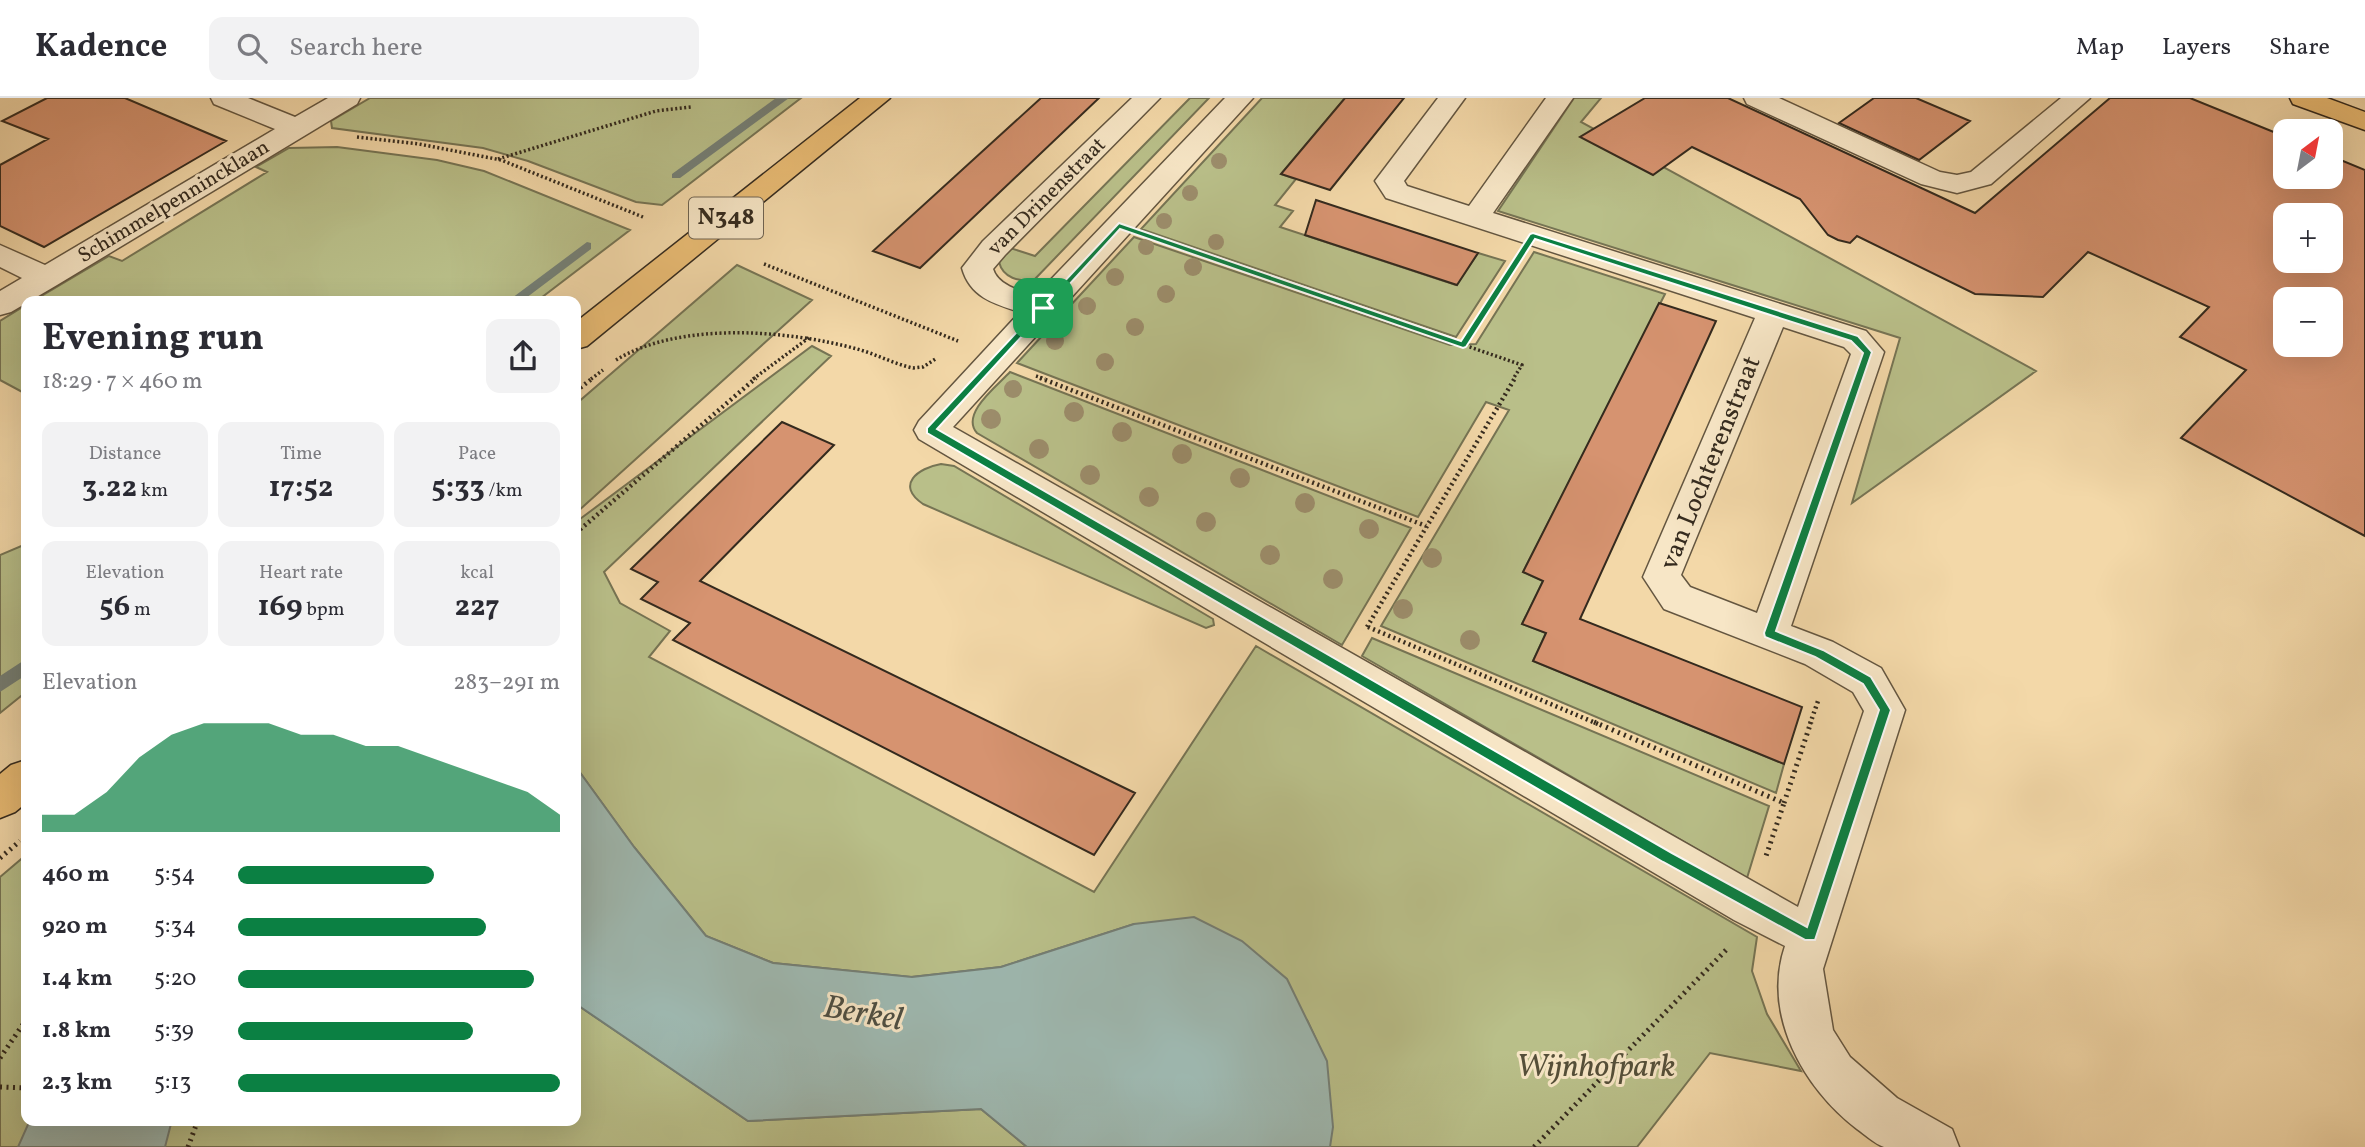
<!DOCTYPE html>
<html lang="en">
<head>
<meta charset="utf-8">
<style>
	:root { --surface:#fff; --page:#f2f2f3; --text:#2b2b33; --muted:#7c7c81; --line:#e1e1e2; --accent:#0b8043 }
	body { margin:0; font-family:Vollkorn,serif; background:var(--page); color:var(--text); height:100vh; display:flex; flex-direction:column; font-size:26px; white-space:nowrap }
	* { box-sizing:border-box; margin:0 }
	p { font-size:23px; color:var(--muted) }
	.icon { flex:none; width:38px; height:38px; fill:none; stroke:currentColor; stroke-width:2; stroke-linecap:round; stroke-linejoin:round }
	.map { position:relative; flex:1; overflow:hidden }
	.sheet { position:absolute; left:21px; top:198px; width:560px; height:830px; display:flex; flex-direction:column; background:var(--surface); border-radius:14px; box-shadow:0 7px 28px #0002 }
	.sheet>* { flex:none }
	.needle { width:46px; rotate:32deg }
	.fabs { position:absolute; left:2273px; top:21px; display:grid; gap:14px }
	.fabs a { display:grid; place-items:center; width:70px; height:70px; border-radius:14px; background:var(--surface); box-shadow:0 7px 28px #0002; font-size:35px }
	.pin { position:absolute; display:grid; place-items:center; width:60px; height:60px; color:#fff; margin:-30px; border-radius:14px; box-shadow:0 4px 10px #0006 }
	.round { display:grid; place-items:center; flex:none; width:74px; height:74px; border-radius:14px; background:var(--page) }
	.summary { display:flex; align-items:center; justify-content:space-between; height:119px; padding:0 21px }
	h1 { font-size:38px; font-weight:700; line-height:52px }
	.figures { display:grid; grid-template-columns:repeat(3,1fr); gap:10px; height:119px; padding:7px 21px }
	.figures div { display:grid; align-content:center; border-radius:14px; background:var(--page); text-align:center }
	.figures b { font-size:30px; font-weight:700 }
	.figures small { font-size:19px; font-weight:400 }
	.figures p { font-size:19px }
	.chart { height:196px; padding:14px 21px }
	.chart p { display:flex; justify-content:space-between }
	.chart svg { width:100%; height:126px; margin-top:7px; fill:var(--accent); opacity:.7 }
	ul { padding:0 21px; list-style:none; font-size:23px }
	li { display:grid; grid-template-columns:112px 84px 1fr; align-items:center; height:52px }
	li i { height:18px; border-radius:9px; background:var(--accent) }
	header { display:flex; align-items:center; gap:42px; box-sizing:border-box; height:98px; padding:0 35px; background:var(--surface); border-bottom:2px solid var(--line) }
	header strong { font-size:33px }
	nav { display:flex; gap:38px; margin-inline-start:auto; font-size:24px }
	.search { width:490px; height:63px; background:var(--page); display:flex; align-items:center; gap:18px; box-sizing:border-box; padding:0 24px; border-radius:14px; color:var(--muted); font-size:26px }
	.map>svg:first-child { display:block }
	.green { fill:#b9bf89; stroke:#767454; stroke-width:2 }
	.water { fill:#9eb8b0; stroke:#747f76; stroke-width:2 }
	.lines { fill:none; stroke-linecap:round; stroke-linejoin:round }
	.stream { fill:#747f76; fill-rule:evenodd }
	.building { fill:#d69370; stroke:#342a1e; stroke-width:2; fill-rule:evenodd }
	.minor-casing { stroke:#645640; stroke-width:3 }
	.major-casing { stroke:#342a1e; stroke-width:3 }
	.path-far2 { stroke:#342a1e; stroke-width:3.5; stroke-dasharray:2 2.5; stroke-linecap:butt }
	.path-far1 { stroke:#342a1e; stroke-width:4.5; stroke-dasharray:2 3.5; stroke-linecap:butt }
	.path { stroke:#342a1e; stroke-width:5; stroke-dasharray:2 4.5; stroke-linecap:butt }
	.minor { fill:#f7e6c6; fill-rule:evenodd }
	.major { fill:#eabc74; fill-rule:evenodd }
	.tree { fill:#9c8d6b }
	.route { fill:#0b8043; stroke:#fff; stroke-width:2; fill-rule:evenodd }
	.labels { text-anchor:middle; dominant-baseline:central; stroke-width:6; stroke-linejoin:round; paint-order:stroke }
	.far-street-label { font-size:21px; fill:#342a1e; stroke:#f7e6c6 }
	.shield { fill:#f7e6c6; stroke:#6e6250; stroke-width:2 }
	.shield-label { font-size:24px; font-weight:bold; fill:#342a1e }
	.street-label { font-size:26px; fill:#342a1e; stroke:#f7e6c6 }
	.near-park-label { font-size:32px; font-style:italic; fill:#554f39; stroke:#f7e6c6 }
	.near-water-label { font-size:33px; font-style:italic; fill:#4e4e42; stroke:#f7e6c6 }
</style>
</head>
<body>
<header>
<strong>Kadence</strong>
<div class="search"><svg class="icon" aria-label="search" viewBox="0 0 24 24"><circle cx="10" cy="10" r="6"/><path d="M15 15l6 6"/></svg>Search here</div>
<nav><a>Map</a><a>Layers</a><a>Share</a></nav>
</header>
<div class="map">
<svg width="2365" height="1049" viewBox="0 0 2365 1049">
	<rect width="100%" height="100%" fill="#f3d8a8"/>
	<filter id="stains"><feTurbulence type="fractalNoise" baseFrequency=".00286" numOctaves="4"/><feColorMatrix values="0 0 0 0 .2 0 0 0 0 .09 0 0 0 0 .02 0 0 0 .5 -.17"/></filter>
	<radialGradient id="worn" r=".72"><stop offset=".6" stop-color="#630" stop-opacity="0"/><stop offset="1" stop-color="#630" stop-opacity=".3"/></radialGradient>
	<path class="green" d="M370,0H801L662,107L636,104L528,63L483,50L332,30L331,23Z
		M1190,0H1209L1034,182C1019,184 1003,180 999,164L1010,150L1035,158Z
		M1262,0H1345L1281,76L1296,81L1275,107L1293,113L1280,129L1456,187L1478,155L1505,163L1456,239L1141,131Z
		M1574,0H1601L1581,24L2036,273L1852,405L1900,240L1498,113Z
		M337,49L437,62L484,73L630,132L537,203H33L109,158L122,163L267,74L256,69L289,50Z
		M1134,139L1450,247L1476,246L1534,154L1665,196L1523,474L1543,483L1522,526L1546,535L1533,563L1784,666L1776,695L1381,528L1509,312L1486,304L1418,419L1017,265Z
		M737,167L812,202L576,415V306Z
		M26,207V296L0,282V223Z
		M812,248L831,258L604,474L620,505L670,533L649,559L1094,794L1256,548L1757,839L1752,873L1767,916L1801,973L1710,955L1637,1049H1290L1332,1026L1326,963L1307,922L1134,826L1001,869L911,879L773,865L706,838L634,749L576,669V424Z
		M1010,274L1411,430L1342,547L977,335C960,316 997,288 1010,274Z
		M941,366L954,368L1213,521L1214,527L1206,530L923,406C895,387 918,370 941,366Z
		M26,446V594L0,615V457Z
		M1372,540L1769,708L1747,780L1362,558Z
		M26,757V1022H576V906L748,1023L981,1011L1027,1049H0V779Z"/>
	<path class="water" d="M576,669L634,749L706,838L773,865L912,879L1001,869L1134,826L1194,819L1242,843L1287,881L1327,963L1333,1029L1330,1049H1027L981,1011L748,1023L576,906Z
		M30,1022H172L165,1049H18Z"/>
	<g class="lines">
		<path class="stream" d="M776,0H789L680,80H672V76Z
			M587,144L591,145V151L522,203H508Z
			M26,561V577L0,594V578Z"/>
	</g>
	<path class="building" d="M47,0H125L226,43L44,149L0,128V67L48,41L2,23Z
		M1041,0H1099L920,170L873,153Z
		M1345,0H1404L1330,92L1281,76Z
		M1645,0H1728L1975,115L2110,0H2190L2286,39V79H2331V58L2365,72V438L2181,340L2246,272L2180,239L2209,209L2088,154L2043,199L1975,196L1857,138L1850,145L1838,142L1828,137L1800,101L1692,49L1653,77L1580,39ZM2286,117H2331V163H2286ZM2286,201H2331V247H2286Z
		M1874,0H1916L1970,23L1919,62L1839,25Z
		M1316,102L1478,155L1457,187L1305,137Z
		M1659,205L1716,223L1580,521L1802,609L1784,666L1533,563L1546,535L1522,526L1543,483L1523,474Z
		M782,324L834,347L700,483L1135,695L1094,757L673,542L690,525L641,501L658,484L631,471Z"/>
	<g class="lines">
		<defs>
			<path id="minor" d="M211,0H248L295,19L328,0H360L357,6L57,187L11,214L0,217V193L22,180L0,169V147L45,167L275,31L214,6Z
				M1132,0H1160L1005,157L993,171C998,188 1021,193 1036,197L1225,0H1253L953,329L1798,809L1864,613L1853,594L1805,566L1664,511L1643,479L1755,220L1386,100L1375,83L1438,0H1465L1404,83L1407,88L1469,108L1546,0H1573L1493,115L1866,233L1884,254L1791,528L1833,544L1881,570L1905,612L1823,871L1833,932L1850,959L1897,1000L1952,1031L1959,1049C1942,1049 1898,1049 1884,1049C1875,1046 1864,1036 1857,1031C1803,990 1762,916 1785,848L1734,822L919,341L914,332L919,323L1020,214C994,206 970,199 962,170L983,143ZM1783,229L1844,249L1851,256L1757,515L1690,489L1681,477Z
				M1744,0H1779L1940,74L1957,77L1971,74L2061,0H2090L1991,86L1957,95L1921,86L1747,6Z"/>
			<path id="major" d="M860,0H890L587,248L576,251V224Z
				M2290,0H2327L2365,14V32L2293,6Z
				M26,662V705L15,714L0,720V676L11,667Z"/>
		</defs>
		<use href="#minor" class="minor-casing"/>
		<use href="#major" class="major-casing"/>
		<path class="path-far2" d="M357,39L419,46L501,62L643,119
			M498,61L656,13L691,9
			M1159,142L1522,267L1513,281
			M764,166L958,243
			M1463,247L1514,169
			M616,262C680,223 788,232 857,251C876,256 894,266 913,270L923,269L937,260
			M1036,278L1045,281
			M591,281L603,272
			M753,281L810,239"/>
		<path class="path-far1" d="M1040,280L1426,428
			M576,293L593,280
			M576,435L756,280
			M1367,529L1515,280
			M1368,529L1598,626
			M1810,626L1818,603"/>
		<path class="path" d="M1594,624L1784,705L1765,761
			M1784,705L1811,624
			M0,760L20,743
			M0,960L26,922
			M0,989L26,990
			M188,1049L198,1022
			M1534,1049L1729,849"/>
		<use href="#minor" class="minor"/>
		<use href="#major" class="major"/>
	</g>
	<g class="tree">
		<circle cx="1219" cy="63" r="8"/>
		<circle cx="1190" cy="95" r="8"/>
		<circle cx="1164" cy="123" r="8"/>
		<circle cx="1216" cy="144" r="8"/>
		<circle cx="1146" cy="149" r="8"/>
		<circle cx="1193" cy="169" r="9"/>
		<circle cx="1115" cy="179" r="9"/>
		<circle cx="1166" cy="196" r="9"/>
		<circle cx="1087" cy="208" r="9"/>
		<circle cx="1135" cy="229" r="9"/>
		<circle cx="1055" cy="243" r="9"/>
		<circle cx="1105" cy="264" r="9"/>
		<circle cx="1013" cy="291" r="9"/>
		<circle cx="1074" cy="314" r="10"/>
		<circle cx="991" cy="321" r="10"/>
		<circle cx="1122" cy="334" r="10"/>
		<circle cx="1039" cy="351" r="10"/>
		<circle cx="1182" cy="356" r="10"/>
		<circle cx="1090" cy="377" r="10"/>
		<circle cx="1240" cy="380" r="10"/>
		<circle cx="1149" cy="399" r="10"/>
		<circle cx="1305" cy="405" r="10"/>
		<circle cx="1206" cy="424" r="10"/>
		<circle cx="1369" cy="431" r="10"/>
		<circle cx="1270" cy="457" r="10"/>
		<circle cx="1432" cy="460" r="10"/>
		<circle cx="1333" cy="481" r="10"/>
		<circle cx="1403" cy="511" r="10"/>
		<circle cx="1470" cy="542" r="10"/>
	</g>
	<path class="route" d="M1119,125L1461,243L1530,136L1533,135L1858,238L1872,254L1776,533L1823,552L1871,579L1891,612L1815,842H1805L1663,764L927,335V330ZM1120,131L1463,250L1466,249L1535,141L1851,243L1863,255L1764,535L1765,539L1815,559L1863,586L1879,612L1807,829L1672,755L937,331Z"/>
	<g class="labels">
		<g class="far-street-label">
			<text transform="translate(1047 99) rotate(-45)">van Drinenstraat</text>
			<text transform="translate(174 104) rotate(-31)">Schimmelpennincklaan</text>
		</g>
		<rect class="shield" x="689" y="99.5" width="74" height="41" rx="5"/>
		<g class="shield-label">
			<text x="726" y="120">N348</text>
		</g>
		<g class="street-label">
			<text transform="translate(1711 365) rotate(-68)">van Lochterenstraat</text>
		</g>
		<g class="near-park-label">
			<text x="1596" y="970">Wijnhofpark</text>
		</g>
		<g class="near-water-label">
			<text transform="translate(863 917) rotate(10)">Berkel</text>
		</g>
	</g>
	<rect width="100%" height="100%" filter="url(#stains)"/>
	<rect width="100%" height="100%" fill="url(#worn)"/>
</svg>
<div class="fabs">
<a><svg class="needle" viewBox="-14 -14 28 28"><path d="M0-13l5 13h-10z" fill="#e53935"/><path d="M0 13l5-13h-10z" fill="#7c7c81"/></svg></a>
<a>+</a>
<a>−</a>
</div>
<div class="pin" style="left:1043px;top:210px;background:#1e9e55"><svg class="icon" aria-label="arrive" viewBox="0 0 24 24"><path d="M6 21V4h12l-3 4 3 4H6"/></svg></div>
<section class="sheet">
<div class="summary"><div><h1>Evening run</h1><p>18:29 · 7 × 460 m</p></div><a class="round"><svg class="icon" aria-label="share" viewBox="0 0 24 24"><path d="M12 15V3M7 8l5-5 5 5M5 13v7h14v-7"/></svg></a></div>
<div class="figures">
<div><p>Distance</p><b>3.22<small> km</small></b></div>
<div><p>Time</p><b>17:52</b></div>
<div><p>Pace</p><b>5:33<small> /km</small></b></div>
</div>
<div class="figures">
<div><p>Elevation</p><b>56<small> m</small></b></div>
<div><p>Heart rate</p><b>169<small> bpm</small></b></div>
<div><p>kcal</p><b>227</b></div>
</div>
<div class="chart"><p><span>Elevation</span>283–291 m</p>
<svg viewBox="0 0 160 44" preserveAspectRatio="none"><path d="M0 44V38L10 38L20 30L30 18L40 10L50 6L60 6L70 6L80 10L90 10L100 14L110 14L120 18L130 22L140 26L150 30L160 38V44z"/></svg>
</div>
<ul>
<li><b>460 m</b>5:54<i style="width:61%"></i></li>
<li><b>920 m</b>5:34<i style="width:77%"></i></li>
<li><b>1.4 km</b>5:20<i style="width:92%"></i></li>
<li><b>1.8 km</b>5:39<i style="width:73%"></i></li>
<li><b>2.3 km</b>5:13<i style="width:100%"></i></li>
</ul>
</section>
</div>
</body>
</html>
